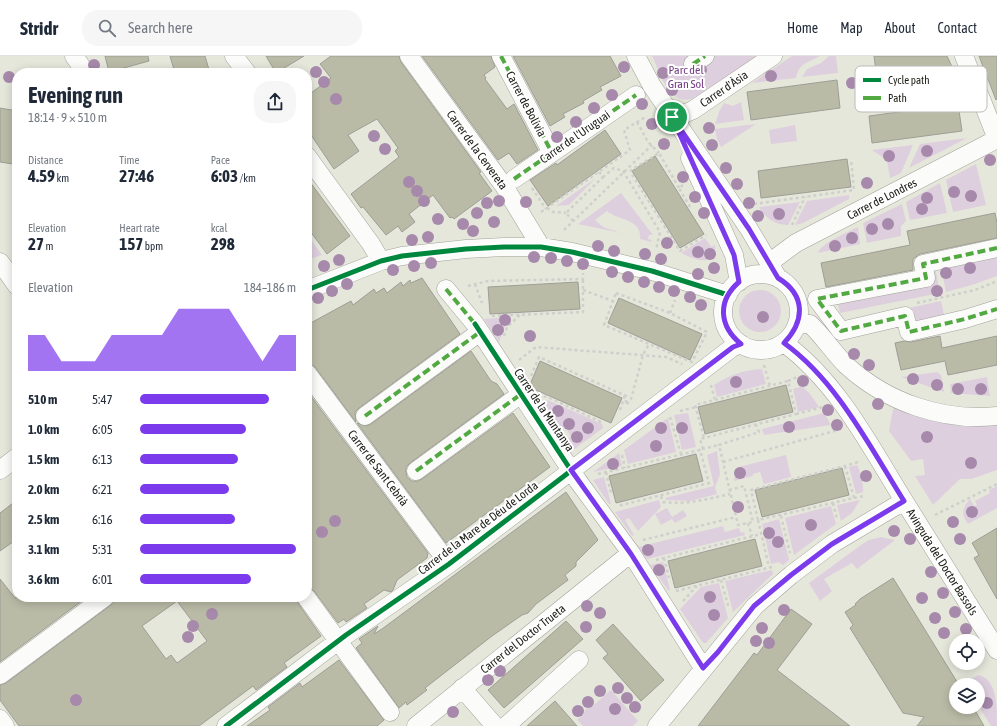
<!DOCTYPE html>
<html lang="en">
<head>
<meta charset="utf-8">
<style>
	:root { --surface:#fff; --page:#f6f6f7; --text:#1f2937; --muted:#747a83; --line:#e0e1e3; --accent:#7c3aed }
	body { margin:0; font-family:"Asap Condensed",sans-serif; background:var(--page); color:var(--text); height:100vh; display:flex; flex-direction:column; font-size:15px; white-space:nowrap }
	* { box-sizing:border-box; margin:0 }
	p { font-size:13px; color:var(--muted) }
	.icon { flex:none; width:22px; height:22px; fill:none; stroke:currentColor; stroke-width:2; stroke-linecap:round; stroke-linejoin:round }
	.map { position:relative; flex:1; overflow:hidden }
	.drawer { position:absolute; left:12px; top:12px; width:300px; height:534px; display:flex; flex-direction:column; background:var(--surface); border-radius:16px; box-shadow:0 2px 10px #0003 }
	.drawer>* { flex:none }
	.controls { position:absolute; left:949px; top:578px; display:grid; gap:8px }
	.controls a { display:grid; place-items:center; width:36px; height:36px; border-radius:50%; background:var(--surface); box-shadow:0 2px 10px #0003; font-size:20px }
	.pin { position:absolute; display:grid; place-items:center; width:34px; height:34px; color:#fff; margin:-17px; border:2px solid #fff; border-radius:50%; box-shadow:0 1px 4px #0007 }
	.round { display:grid; place-items:center; flex:none; width:42px; height:42px; border-radius:16px; background:var(--page) }
	.head { display:flex; align-items:center; justify-content:space-between; height:68px; padding:0 16px }
	h1 { font-size:22px; font-weight:700; line-height:30px }
	.stats { display:grid; grid-template-columns:repeat(3,1fr); gap:6px; height:68px; padding:4px 16px }
	.stats div { display:grid; align-content:center }
	.stats b { font-size:17px; font-weight:700 }
	.stats small { font-size:11px; font-weight:400 }
	.stats p { font-size:11px }
	.chart { height:112px; padding:8px 16px }
	.chart p { display:flex; justify-content:space-between }
	.chart svg { width:100%; height:72px; margin-top:4px; fill:var(--accent); opacity:.7 }
	ul { padding:0 16px; list-style:none; font-size:13px }
	li { display:grid; grid-template-columns:64px 48px 1fr; align-items:center; height:30px }
	li i { height:10px; border-radius:5px; background:var(--accent) }
	header { display:flex; align-items:center; gap:24px; box-sizing:border-box; height:56px; padding:0 20px; background:var(--surface); border-bottom:1px solid var(--line) }
	header strong { font-size:19px }
	nav { display:flex; gap:22px; margin-inline-start:auto; font-size:14px }
	.search { width:280px; height:36px; background:var(--page); display:flex; align-items:center; gap:10px; box-sizing:border-box; padding:0 14px; border-radius:16px; color:var(--muted); font-size:15px }
	.map>svg:first-child { display:block }
	.green { fill:#decfde }
	.building { fill:#babba7; stroke:#9d9e95; fill-rule:evenodd }
	.lines { fill:none; stroke-linecap:round; stroke-linejoin:round }
	.minor-casing { stroke:#a1a299; stroke-width:19 }
	.path { stroke:#cfcfcc; stroke-width:2.5; stroke-dasharray:3 3; stroke-linecap:butt }
	.minor { stroke:#fbfbfa; stroke-width:18 }
	.quiet { stroke:#52a942; stroke-width:4; stroke-dasharray:8 4; stroke-linecap:butt }
	.cycleway-casing { stroke:#fff; stroke-width:8 }
	.cycleway { stroke:#00873e; stroke-width:5 }
	.tree { fill:#a789ac }
	.route-casing { stroke:#fff; stroke-width:8 }
	.route { stroke:#7c3aed; stroke-width:5 }
	.labels { text-anchor:middle; dominant-baseline:central; stroke-width:4; stroke-linejoin:round; paint-order:stroke }
	.park-label { font-size:12px; fill:#733c85; stroke:#fff }
	.street-label { font-size:12px; fill:#1d1d16; stroke:#fff }
	.key { fill:#fff; stroke:#bbbbb9; stroke-width:1 }
	.key-label { font-size:11px; fill:#1d1d16 }
</style>
</head>
<body>
<header>
<strong>Stridr</strong>
<div class="search"><svg class="icon" aria-label="search" viewBox="0 0 24 24"><circle cx="10" cy="10" r="6"/><path d="M15 15l6 6"/></svg>Search here</div>
<nav><a>Home</a><a>Map</a><a>About</a><a>Contact</a></nav>
</header>
<div class="map">
<svg width="997" height="670" viewBox="0 0 997 670">
	<rect width="100%" height="100%" fill="#e6e7db"/>
	<path class="green" d="M652,0H758L692,43C668,49 660,16 652,0Z
		M792,0H820C809,7 799,6 796,22L752,27Z
		M829,0H836L838,17L802,21L807,13L821,7Z
		M741,46L744,64L715,68L719,56L724,47L733,50Z
		M756,68L721,91L717,83L715,73Z
		M795,69L797,85L771,88L769,74Z
		M967,82L909,112L920,88Z
		M913,89L901,117L890,122L887,105L884,102L872,94Z
		M976,108L986,149L953,156L946,124Z
		M596,122L569,149L556,150Z
		M940,127L947,157L910,164L906,146Z
		M621,137L653,179H649L648,183L652,184L651,186L640,183C642,162 618,165 607,155L595,164L603,171L621,177L578,168Z
		M849,139V143L803,167L795,169L807,145Z
		M800,146L788,169C775,169 766,163 759,151Z
		M902,148L906,165L901,170V180L867,187L863,167Z
		M858,171L860,188L818,197C821,187 848,176 858,171Z
		M307,178L322,199L307,204Z
		M705,182L711,191L715,189C716,213 693,203 681,197Z
		M997,192V220L975,228L946,236L940,205Z
		M934,206L940,237L840,257L836,240L925,222Z
		M739 255a21 21 0 1 1 42 0a21 21 0 1 1-42 0Z
		M941,245L946,268L909,276L904,260L835,268Z
		M511,261L504,272L499,286L484,263Z
		M762,313L766,328L717,341L714,329C729,319 744,314 762,313Z
		M937,316L941,319L944,336L901,321Z
		M987,321L990,340L951,337L950,328Z
		M802,330L810,338L819,351L798,356L793,333Z
		M548,344L602,368L603,372L573,394L566,384L571,381L565,370L559,373L545,352Z
		M894,348L997,365V414L971,423H960L933,449L915,420L925,419L923,403L911,405L889,375Z
		M688,357L696,391L682,394L674,359Z
		M824,357L831,369L764,379L762,373Z
		M668,362L676,396L628,408L624,394Z
		M717,395L720,418L715,432L717,438L690,445L666,444L665,442L714,430L707,399Z
		M619,397L622,410L593,416Z
		M786,399L791,421L764,428L760,416L753,418V420L734,425L735,417L739,411Z
		M857,409C861,418 863,426 863,436L856,438L849,411Z
		M604,421L611,448H609L593,424Z
		M997,430V452L968,468C961,458 962,452 970,443L974,450L977,449L975,445L990,437L989,434Z
		M659,444L661,451L638,475L629,462L625,464L634,479L632,480L615,456Z
		M860,444L852,457L841,465L837,449Z
		M831,450L836,468L794,499L785,462Z
		M667,452L672,461L683,454L687,460L675,467L672,463L661,469L655,458Z
		M779,463L789,504L783,509L779,506L771,508L762,468Z
		M723,470L725,476L739,472L741,477L744,476L745,479L647,503L638,491Z
		M881,481L895,484L857,513L852,507L824,523L832,535L820,545L809,527L861,489L869,484Z
		M663,506L670,534H668L650,509Z
		M772,514L773,518L733,556L725,525Z
		M719,527L728,562L706,587H703L680,553L701,531Z
		M978,619C997,622 997,650 997,670H991L978,649V629H966L965,627Z
		M611,634L638,665L633,670H583L577,664L583,659L585,654L596,647Z"/>
	<path class="building" d="M105,0H148L149,5L109,16Z
		M170,0H205L210,17H175Z
		M266,0H304L276,17Z
		M331,0H399L401,6L481,116L479,117L492,135L454,163L452,161L450,162L433,139L409,158L415,166L402,176L398,170L386,179L363,151L361,152L351,138L399,101L395,95L398,92L388,78L377,63L348,79L359,95L334,113L307,73V40L331,22L320,8Z
		M422,0H491L495,11L484,19L486,22L485,23L507,53L514,48L538,94L517,108L509,97L498,104Z
		M513,0H610L621,20L600,31L602,34L583,45L584,47L563,58L565,61L550,70Z
		M874,0H947L953,13L877,23Z
		M979,0H997V43L996,44Z
		M837,24L840,52L751,64L747,36Z
		M958,48L962,75L872,87L869,60Z
		M0,52L17,55V91L13,108L0,106Z
		M605,74L621,98L548,150L530,124L556,107L557,109Z
		M655,100L704,178L680,192L632,115Z
		M847,103L851,131L761,142L758,115Z
		M307,122L350,180L327,198L307,171Z
		M995,157L997,167V182L920,198L913,203V214L826,231L821,207L910,189L907,175Z
		M422,222L460,278L359,352L355,356L356,366L315,311L307,307V269L351,245L353,249L374,233L376,237L384,232L387,237L401,226L403,230L410,224L411,227Z
		M578,226L580,253L490,258L488,231Z
		M619,242L702,278L690,304L608,267Z
		M940,280L942,292L997,280V309L948,319L945,305L901,314L895,287L904,285L911,286Z
		M471,295L491,325L497,328L504,338L410,407L406,411V416L407,421L412,425H418L422,423L513,357L550,411L446,487L357,367L366,370L371,368Z
		M540,305L622,342L611,367L529,331Z
		M786,329L793,356L705,378L698,351Z
		M307,335L428,497L427,502L397,524L393,534L391,536L384,534L364,548L367,552L346,566L344,563L338,567L314,535L307,531Z
		M696,398L703,425L616,447L609,420Z
		M842,412L849,439L762,461L755,434Z
		M566,436L598,484L576,506V510L565,519L568,524L536,548L528,557L522,559L492,580L425,632L427,634L407,649L406,646L399,652L356,592L362,587L359,583L378,570L374,578L382,573Z
		M17,444V483L0,495V457Z
		M997,472V543L974,502L979,499L972,487Z
		M755,483L762,510L675,532L668,505Z
		M893,522L959,629H956V651H973L984,670H917L924,661L903,657L850,572L853,569L845,556L856,549L855,548L860,543Z
		M0,523L15,542L17,541H87L0,606Z
		M115,541H296L298,547L321,580L284,607L287,611L256,634L253,630L199,670H19L0,644V629L6,627L111,549ZM177,545L207,585L177,607L171,599L166,603L142,570Z
		M791,553L812,568L777,614L850,670H698L754,597L757,599Z
		M566,565L583,583L504,652L488,634Z
		M613,568L664,624L641,645L603,602L608,598L596,584Z
		M339,604L384,664L377,670H247L270,654L268,651L300,627L302,631Z
		M555,645L577,670H527Z"/>
	<g class="lines">
		<defs>
			<path id="minor" d="M74,0L86,17
				M234,0L247,17
				M409,0L504,130L541,191
				M501,0L552,97
				M636,0L652,30L749,173L778,222
				M964,0L997,83
				M693,8L705,0
				M672,61L686,57L693,54L773,0
				M307,100L371,188L381,205
				M690,102L734,199L739,226
				M514,123L636,39
				M997,192L923,208L926,222L817,243L841,275L905,260L909,276L965,263L997,253
				M0,206L17,230
				M769,207L796,187L997,83
				M723 256a38 38 0 1 1 76 0a38 38 0 1 1-76 0Z
				M446,233L475,268L578,425L631,497L703,612
				M307,234L381,205L402,200L466,193L504,191H541L572,196L652,215L728,239
				M798,267L810,268C823,280 833,296 846,309C886,346 943,366 997,360
				M784,287C836,325 868,386 901,440C933,491 965,543 997,594
				M307,317L449,508
				M365,360L480,276
				M0,414L17,401
				M416,415L521,338
				M306,541L390,656
				M0,619L105,541
				M462,632L495,670
				M0,663L5,670
				M226,670L346,579L449,508L733,291L741,288
				M416,670L631,497
				M506,670L579,604
				M657,670L755,550L791,519L832,488L904,445"/>
		</defs>
		<use href="#minor" class="minor-casing"/>
		<path class="path" d="M637,66L648,86L659,97
			M706,67L713,70
			M599,116L603,121L614,112L623,115L660,176L656,194
			M683,129L679,132L690,151
			M532,132L546,153
			M679,132L659,97L631,114V117L680,195L706,179
			M754,148L854,134L851,103
			M547,152L553,156L566,157
			M541,156L630,94L624,74L647,60
			M573,165L566,157L603,121
			M792,169L805,141
			M564,174L652,89
			M475,228L482,247
			M468,230L488,225L583,223V217
			M583,234L613,245
			M616,237L670,257L707,276L692,306L604,269Z
			M917,247L975,234L997,225
			M670,257L675,244
			M492,260L583,256V223
			M504,280L507,271L520,259
			M519,304L536,291L666,301L682,308
			M764,309L770,330
			M531,320L539,301L626,340V349L631,343L643,299L649,288
			M788,325L797,321
			M711,329L715,344
			M544,341L546,340L603,367
			M620,354L625,339
			M680,355L696,351
			M796,358L823,351
			M670,361L681,398
			M702,393L719,389
			M703,393L700,383L704,382L796,358L788,325L695,349L704,382
			M622,399L625,412
			M723,406L838,374
			M845,410L854,442L758,464L751,434L845,410L858,406
			M606,416L611,437
			M598,418L700,394L709,427L618,450
			M729,434L744,430L753,466L738,469L719,389L759,376L756,369
			M661,440L663,446C686,449 708,443 730,438
			M854,442L864,440
			M833,447L837,463
			M935,459L997,428
			M781,460L790,497
			M758,464L769,511
			M748,467L752,480
			M643,484L736,461
			M664,502L669,522
			M656,504L761,478
			M721,524L729,553
			M676,535L772,511
			M683,545L697,530"/>
		<use href="#minor" class="minor"/>
		<path class="quiet" d="M501,0L552,97
			M693,8L705,0
			M514,123L636,39
			M997,192L923,208L926,222L817,243L841,275L905,260L909,276L965,263L997,253
			M446,233L475,268
			M365,360L480,276
			M416,415L521,338"/>
		<defs>
			<path id="cycleway" d="M307,234L381,205L402,200L466,193L504,191H541L572,196L652,215L728,239
				M475,268L578,425L631,497L703,612
				M226,670L346,579L449,508L733,291L741,288"/>
		</defs>
		<use href="#cycleway" class="cycleway-casing"/>
		<use href="#cycleway" class="cycleway"/>
	</g>
	<g class="tree">
		<circle cx="94" cy="9" r="6"/>
		<circle cx="624" cy="11" r="6"/>
		<circle cx="701" cy="14" r="6"/>
		<circle cx="316" cy="16" r="6"/>
		<circle cx="663" cy="17" r="6"/>
		<circle cx="771" cy="20" r="6"/>
		<circle cx="9" cy="21" r="6"/>
		<circle cx="324" cy="26" r="6"/>
		<circle cx="852" cy="27" r="6"/>
		<circle cx="672" cy="34" r="6"/>
		<circle cx="612" cy="39" r="6"/>
		<circle cx="336" cy="43" r="6"/>
		<circle cx="642" cy="48" r="6"/>
		<circle cx="594" cy="52" r="6"/>
		<circle cx="576" cy="66" r="6"/>
		<circle cx="652" cy="68" r="6"/>
		<circle cx="709" cy="72" r="6"/>
		<circle cx="374" cy="80" r="6"/>
		<circle cx="557" cy="81" r="6"/>
		<circle cx="664" cy="88" r="6"/>
		<circle cx="712" cy="89" r="6"/>
		<circle cx="385" cy="93" r="6"/>
		<circle cx="927" cy="95" r="6"/>
		<circle cx="889" cy="100" r="6"/>
		<circle cx="990" cy="104" r="6"/>
		<circle cx="726" cy="112" r="6"/>
		<circle cx="683" cy="121" r="6"/>
		<circle cx="409" cy="126" r="6"/>
		<circle cx="867" cy="127" r="6"/>
		<circle cx="737" cy="128" r="6"/>
		<circle cx="417" cy="135" r="6"/>
		<circle cx="954" cy="136" r="6"/>
		<circle cx="971" cy="140" r="6"/>
		<circle cx="695" cy="141" r="6"/>
		<circle cx="927" cy="142" r="6"/>
		<circle cx="424" cy="145" r="6"/>
		<circle cx="499" cy="145" r="6"/>
		<circle cx="526" cy="146" r="6"/>
		<circle cx="487" cy="147" r="6"/>
		<circle cx="749" cy="147" r="6"/>
		<circle cx="922" cy="153" r="6"/>
		<circle cx="477" cy="157" r="6"/>
		<circle cx="704" cy="157" r="6"/>
		<circle cx="779" cy="158" r="6"/>
		<circle cx="758" cy="160" r="6"/>
		<circle cx="438" cy="163" r="6"/>
		<circle cx="494" cy="166" r="6"/>
		<circle cx="463" cy="168" r="6"/>
		<circle cx="888" cy="168" r="6"/>
		<circle cx="872" cy="173" r="6"/>
		<circle cx="473" cy="175" r="6"/>
		<circle cx="428" cy="181" r="6"/>
		<circle cx="852" cy="182" r="6"/>
		<circle cx="412" cy="184" r="6"/>
		<circle cx="667" cy="187" r="6"/>
		<circle cx="598" cy="190" r="6"/>
		<circle cx="835" cy="190" r="6"/>
		<circle cx="614" cy="195" r="6"/>
		<circle cx="698" cy="196" r="6"/>
		<circle cx="645" cy="198" r="6"/>
		<circle cx="710" cy="198" r="6"/>
		<circle cx="534" cy="201" r="6"/>
		<circle cx="551" cy="202" r="6"/>
		<circle cx="661" cy="203" r="6"/>
		<circle cx="339" cy="204" r="6"/>
		<circle cx="567" cy="205" r="6"/>
		<circle cx="431" cy="207" r="6"/>
		<circle cx="583" cy="208" r="6"/>
		<circle cx="324" cy="210" r="6"/>
		<circle cx="414" cy="210" r="6"/>
		<circle cx="714" cy="212" r="6"/>
		<circle cx="970" cy="212" r="6"/>
		<circle cx="393" cy="214" r="6"/>
		<circle cx="612" cy="216" r="6"/>
		<circle cx="946" cy="217" r="6"/>
		<circle cx="698" cy="218" r="6"/>
		<circle cx="628" cy="221" r="6"/>
		<circle cx="644" cy="226" r="6"/>
		<circle cx="347" cy="228" r="6"/>
		<circle cx="659" cy="231" r="6"/>
		<circle cx="332" cy="235" r="6"/>
		<circle cx="674" cy="235" r="6"/>
		<circle cx="937" cy="235" r="6"/>
		<circle cx="690" cy="241" r="6"/>
		<circle cx="318" cy="242" r="6"/>
		<circle cx="701" cy="249" r="6"/>
		<circle cx="763" cy="261" r="6"/>
		<circle cx="505" cy="264" r="6"/>
		<circle cx="498" cy="274" r="6"/>
		<circle cx="530" cy="280" r="6"/>
		<circle cx="854" cy="298" r="6"/>
		<circle cx="869" cy="309" r="6"/>
		<circle cx="913" cy="323" r="6"/>
		<circle cx="803" cy="325" r="6"/>
		<circle cx="736" cy="326" r="6"/>
		<circle cx="937" cy="329" r="6"/>
		<circle cx="958" cy="333" r="6"/>
		<circle cx="981" cy="333" r="6"/>
		<circle cx="878" cy="348" r="6"/>
		<circle cx="828" cy="354" r="6"/>
		<circle cx="558" cy="355" r="6"/>
		<circle cx="569" cy="368" r="6"/>
		<circle cx="837" cy="369" r="6"/>
		<circle cx="789" cy="371" r="6"/>
		<circle cx="588" cy="372" r="6"/>
		<circle cx="661" cy="372" r="6"/>
		<circle cx="682" cy="372" r="6"/>
		<circle cx="577" cy="381" r="6"/>
		<circle cx="927" cy="381" r="6"/>
		<circle cx="656" cy="390" r="6"/>
		<circle cx="971" cy="407" r="6"/>
		<circle cx="613" cy="408" r="6"/>
		<circle cx="740" cy="417" r="6"/>
		<circle cx="866" cy="420" r="6"/>
		<circle cx="738" cy="451" r="6"/>
		<circle cx="972" cy="456" r="6"/>
		<circle cx="335" cy="465" r="6"/>
		<circle cx="953" cy="466" r="6"/>
		<circle cx="811" cy="469" r="6"/>
		<circle cx="894" cy="475" r="6"/>
		<circle cx="322" cy="476" r="6"/>
		<circle cx="769" cy="477" r="6"/>
		<circle cx="910" cy="483" r="6"/>
		<circle cx="960" cy="483" r="6"/>
		<circle cx="778" cy="486" r="6"/>
		<circle cx="648" cy="494" r="6"/>
		<circle cx="659" cy="514" r="6"/>
		<circle cx="931" cy="516" r="6"/>
		<circle cx="943" cy="537" r="6"/>
		<circle cx="710" cy="541" r="6"/>
		<circle cx="922" cy="542" r="6"/>
		<circle cx="587" cy="550" r="6"/>
		<circle cx="784" cy="554" r="6"/>
		<circle cx="955" cy="556" r="6"/>
		<circle cx="600" cy="557" r="6"/>
		<circle cx="212" cy="558" r="6"/>
		<circle cx="714" cy="559" r="6"/>
		<circle cx="935" cy="562" r="6"/>
		<circle cx="193" cy="570" r="6"/>
		<circle cx="586" cy="571" r="6"/>
		<circle cx="762" cy="572" r="6"/>
		<circle cx="966" cy="573" r="6"/>
		<circle cx="944" cy="577" r="6"/>
		<circle cx="188" cy="581" r="6"/>
		<circle cx="756" cy="585" r="6"/>
		<circle cx="769" cy="587" r="6"/>
		<circle cx="500" cy="615" r="6"/>
		<circle cx="488" cy="624" r="6"/>
		<circle cx="618" cy="632" r="6"/>
		<circle cx="600" cy="635" r="6"/>
		<circle cx="627" cy="642" r="6"/>
		<circle cx="76" cy="644" r="6"/>
		<circle cx="588" cy="646" r="6"/>
		<circle cx="987" cy="647" r="6"/>
		<circle cx="635" cy="651" r="6"/>
		<circle cx="615" cy="653" r="6"/>
		<circle cx="578" cy="655" r="6"/>
		<circle cx="453" cy="656" r="6"/>
	</g>
	<g class="lines">
		<defs>
			<path id="route" d="M672,61L749,173L778,222C806,239 805,265 784,287C837,325 870,391 904,445L832,488L791,519L754,550L718,596L703,612L631,498L571,414L733,291L741,288C719,270 717,245 739,226L734,199Z"/>
		</defs>
		<use href="#route" class="route-casing"/>
		<use href="#route" class="route"/>
	</g>
	<g class="labels">
		<g class="park-label">
			<text x="686" y="14">Parc del<tspan x="686" dy="14">Gran Sol</tspan></text>
		</g>
		<g class="street-label">
			<text transform="translate(724 33) rotate(-34)">Carrer d'Àsia</text>
			<text transform="translate(526 48) rotate(62)">Carrer de Bolívia</text>
			<text transform="translate(575 81) rotate(-35)">Carrer de l'Uruguai</text>
			<text transform="translate(477 94) rotate(54)">Carrer de la Cervereta</text>
			<text transform="translate(882 143) rotate(-27)">Carrer de Londres</text>
			<text transform="translate(544 354) rotate(56)">Carrer de la Muntanya</text>
			<text transform="translate(378 412) rotate(53)">Carrer de Sant Cebrià</text>
			<text transform="translate(478 472) rotate(-37)">Carrer de la Mare de Déu de Lorda</text>
			<text transform="translate(942 506) rotate(58)">Avinguda del Doctor Bassols</text>
			<text transform="translate(523 583) rotate(-38)">Carrer del Doctor Trueta</text>
		</g>
	</g>
	<rect x="855" y="10" width="132" height="46" rx="6" class="key"/>
	<rect x="863" y="22" width="18" height="4" fill="#00873e"/>
	<rect x="863" y="40" width="18" height="4" fill="#52a942"/>
	<g class="key-label">
		<text x="888" y="28">Cycle path</text>
		<text x="888" y="46">Path</text>
	</g>
</svg>
<div class="controls">
<a><svg class="icon" aria-label="locate" viewBox="0 0 24 24"><circle cx="12" cy="12" r="6"/><path d="M12 2v4M12 18v4M2 12h4M18 12h4"/></svg></a>
<a><svg class="icon" aria-label="layers" viewBox="0 0 24 24"><path d="M12 4l9 5-9 5-9-5zM3 14l9 5 9-5"/></svg></a>
</div>
<div class="pin" style="left:672px;top:61px;background:#1e9e55"><svg class="icon" aria-label="arrive" viewBox="0 0 24 24"><path d="M6 21V4h12l-3 4 3 4H6"/></svg></div>
<section class="drawer">
<div class="head"><div><h1>Evening run</h1><p>18:14 · 9 × 510 m</p></div><a class="round"><svg class="icon" aria-label="share" viewBox="0 0 24 24"><path d="M12 15V3M7 8l5-5 5 5M5 13v7h14v-7"/></svg></a></div>
<div class="stats">
<div><p>Distance</p><b>4.59<small> km</small></b></div>
<div><p>Time</p><b>27:46</b></div>
<div><p>Pace</p><b>6:03<small> /km</small></b></div>
</div>
<div class="stats">
<div><p>Elevation</p><b>27<small> m</small></b></div>
<div><p>Heart rate</p><b>157<small> bpm</small></b></div>
<div><p>kcal</p><b>298</b></div>
</div>
<div class="chart"><p><span>Elevation</span>184–186 m</p>
<svg viewBox="0 0 160 44" preserveAspectRatio="none"><path d="M0 44V22L10 22L20 38L30 38L40 38L50 22L60 22L70 22L80 22L90 6L100 6L110 6L120 6L130 22L140 38L150 22L160 22V44z"/></svg>
</div>
<ul>
<li><b>510 m</b>5:47<i style="width:83%"></i></li>
<li><b>1.0 km</b>6:05<i style="width:68%"></i></li>
<li><b>1.5 km</b>6:13<i style="width:63%"></i></li>
<li><b>2.0 km</b>6:21<i style="width:57%"></i></li>
<li><b>2.5 km</b>6:16<i style="width:61%"></i></li>
<li><b>3.1 km</b>5:31<i style="width:100%"></i></li>
<li><b>3.6 km</b>6:01<i style="width:71%"></i></li>
</ul>
</section>
</div>
</body>
</html>
